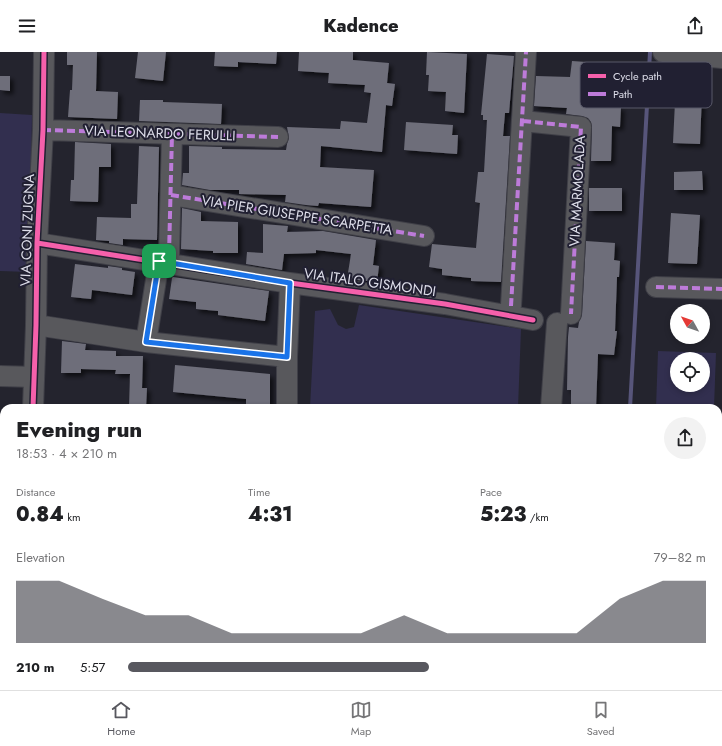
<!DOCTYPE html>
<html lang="en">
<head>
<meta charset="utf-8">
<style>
	:root { --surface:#fff; --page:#f2f2f2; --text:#202124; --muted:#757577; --line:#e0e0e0; --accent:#58585f }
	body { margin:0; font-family:Jost,sans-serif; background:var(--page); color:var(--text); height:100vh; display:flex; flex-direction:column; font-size:15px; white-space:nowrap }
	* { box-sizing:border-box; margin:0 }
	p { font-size:13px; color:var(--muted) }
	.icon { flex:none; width:22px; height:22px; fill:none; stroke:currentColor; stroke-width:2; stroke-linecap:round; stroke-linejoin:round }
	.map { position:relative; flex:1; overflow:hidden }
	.side { position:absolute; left:0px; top:352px; width:722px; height:286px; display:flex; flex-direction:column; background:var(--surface); border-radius:12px 12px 0 0; box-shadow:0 2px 6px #0003 }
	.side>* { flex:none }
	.needle { width:26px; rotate:310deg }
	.controls { position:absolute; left:670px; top:252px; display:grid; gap:8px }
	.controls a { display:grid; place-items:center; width:40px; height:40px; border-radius:50%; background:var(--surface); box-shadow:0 2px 6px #0003; font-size:20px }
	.pin { position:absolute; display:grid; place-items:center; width:34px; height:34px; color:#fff; margin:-17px; border-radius:8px; box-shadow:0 2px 6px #0006 }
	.round { display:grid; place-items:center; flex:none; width:42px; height:42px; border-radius:21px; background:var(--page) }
	.headline { display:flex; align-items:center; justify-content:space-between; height:68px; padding:0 16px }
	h1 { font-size:22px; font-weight:800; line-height:30px }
	.figures { display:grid; grid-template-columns:repeat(3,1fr); gap:6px; height:68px; padding:4px 16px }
	.figures div { display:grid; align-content:center }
	.figures b { font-size:20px; font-weight:800 }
	.figures small { font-size:11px; font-weight:400 }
	.figures p { font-size:11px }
	.chart { height:112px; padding:8px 16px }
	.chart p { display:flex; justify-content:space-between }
	.chart svg { width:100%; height:72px; margin-top:4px; fill:var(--accent); opacity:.7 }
	ul { padding:0 16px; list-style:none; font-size:13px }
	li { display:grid; grid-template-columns:64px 48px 1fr; align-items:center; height:30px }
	li i { height:10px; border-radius:5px; background:var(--accent) }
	header { display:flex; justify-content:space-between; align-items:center; height:52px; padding:0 16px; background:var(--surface); font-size:18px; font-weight:800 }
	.tab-bar { display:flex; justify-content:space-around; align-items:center; height:56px; border-top:1px solid var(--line); background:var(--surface); font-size:11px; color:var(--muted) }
	.tab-bar a { display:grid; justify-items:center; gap:2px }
	.tab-bar .active { color:var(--accent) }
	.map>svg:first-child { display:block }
	.green { fill:#322f4f; fill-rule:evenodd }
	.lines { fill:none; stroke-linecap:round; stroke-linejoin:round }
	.stream { stroke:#57557a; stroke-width:4 }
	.building { fill:#6e6e7a; filter:url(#shadow) }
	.minor-casing { stroke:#3f3f47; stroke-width:22 }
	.minor { stroke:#58585c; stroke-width:20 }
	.quiet { stroke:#bd7bd9; stroke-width:4; stroke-dasharray:8 4; stroke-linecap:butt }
	.cycleway-casing { stroke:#212032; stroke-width:8 }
	.cycleway { stroke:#f560ab; stroke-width:5 }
	.route-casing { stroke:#fff; stroke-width:8 }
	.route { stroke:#1a73e8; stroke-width:5 }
	.labels { text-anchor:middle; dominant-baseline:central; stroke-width:4; stroke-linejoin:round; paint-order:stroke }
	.street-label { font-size:14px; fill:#dddde9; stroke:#212032 }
	.key { fill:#212032; stroke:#595969; stroke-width:1 }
	.key-label { font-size:11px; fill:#dddde9 }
</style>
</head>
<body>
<header><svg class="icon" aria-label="menu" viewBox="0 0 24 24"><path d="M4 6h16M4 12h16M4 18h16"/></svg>Kadence<svg class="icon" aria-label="share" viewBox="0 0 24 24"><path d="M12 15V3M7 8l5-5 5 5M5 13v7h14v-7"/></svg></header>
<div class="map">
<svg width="722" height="638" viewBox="0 0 722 638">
	<defs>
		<filter id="shadow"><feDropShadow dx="3.5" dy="3.5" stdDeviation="2" flood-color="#0009"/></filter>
	</defs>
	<rect width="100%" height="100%" fill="#24242e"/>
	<path class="green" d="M0,61L32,63L29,220L0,219Z
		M359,253L521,277L518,356H310L315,259L330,257L338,273L346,277L354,275Z
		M658,299L716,301L714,356H656ZM677,307H703V333H677Z"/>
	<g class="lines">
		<path class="stream" d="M630,356L650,0
			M615,638V634"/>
	</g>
	<path class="building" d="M67,0H97L96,39L118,40L117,67L68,65L70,38H72L73,13H67Z
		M138,0H166L163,29L135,26Z
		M215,0H277L276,12L238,10V15L214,14Z
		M299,0H353V8L389,11L387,31L395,32L392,54L386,53L382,100L321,94L320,115L374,118L371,155L319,151L318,154L306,153L285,150L286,143L239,142V138H210L182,133L183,121H189V94L222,95V97L286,98L287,92L289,86L287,75L340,77L341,69L367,71L371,41L364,40L365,33L328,31L329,21L298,19Z
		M427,0L467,2L464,61L445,59L446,40L428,39L429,23H426Z
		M487,2L514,4L509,61H505L503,84H510L501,230L471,229V226L442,223V217L429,215L432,192L476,196L480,151L475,150L478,120H484L487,68H483V63H481Z
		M572,9L630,13L629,24H623V32H616L615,55H621L620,75L612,74L611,109H591L592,75L591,70L588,66L582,64L566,62L567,56L534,54L536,24L570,25Z
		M667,15L703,16L700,92L673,91L675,50L666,49Z
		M0,24H10V39L0,38Z
		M140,48H163V50L222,52L221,72L139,69Z
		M406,70L453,73L452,83H458L457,102L404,98Z
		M75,90L111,92V115H99L98,150L70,149L71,128H74Z
		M139,94L159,95L157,188L123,187V193L109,191V189L96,188L97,165L131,166V152H137Z
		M702,119L703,138H674V120Z
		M589,136H622V159H589Z
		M182,156L201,160V169L238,170V201H213V199L181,197Z
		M671,161L700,163L697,212L668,211Z
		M263,172L288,174L287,180L323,179L376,188L373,213L379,214L377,230L347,227L351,202L316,198V201L284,202L282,218L246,212L247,200L263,201Z
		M586,189L615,191L614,208L620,209L619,225H617L615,279H617L614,303L598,302L596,356H571V338H567L568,285L569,275L578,276L579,270L582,263Z
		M75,212L108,216V214L122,216V218L135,220L132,243L92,238L91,247L71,245Z
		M173,225L269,239L265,269L218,263V259L196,257V250L169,247L172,226Z
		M62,289L86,292L85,298L116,299V304H143L142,336H147L146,356H129L130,322H115L116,318L81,317V321H61Z
		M175,313L270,322V356H246V347L173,340Z"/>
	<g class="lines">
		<defs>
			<path id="minor" d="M663,0L722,6
				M523,69L581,75L571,262
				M43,78L278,85
				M171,143L424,184
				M37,191L290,231L445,252L533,268
				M169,203L172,82
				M656,235L722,237
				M511,254L526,0
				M36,273L146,290L287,305
				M146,290L159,209
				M0,324L34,325
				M33,356L36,273L37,191L43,78L44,0
				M287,356V305L290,231
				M551,356L557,271
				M722,384V378
				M718,456H722
				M0,528L4,529
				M718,603H722
				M24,638L25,634
				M142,638V634
				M276,638L277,634
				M417,638V634
				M538,638V634"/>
		</defs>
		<use href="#minor" class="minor-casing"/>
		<use href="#minor" class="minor"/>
		<path class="quiet" d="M523,69L581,75L571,262
			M43,78L278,85
			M171,143L424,184
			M169,203L172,82
			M656,235L722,237
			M511,254L526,0
			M722,384V378
			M718,456H722
			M0,528L4,529
			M718,603H722
			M142,638V634
			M276,638L277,634
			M417,638V634
			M538,638V634"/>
		<defs>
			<path id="cycleway" d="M37,191L290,231L445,252L533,268
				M33,356L36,273L37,191L43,78L44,0"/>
		</defs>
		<use href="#cycleway" class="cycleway-casing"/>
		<use href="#cycleway" class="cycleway"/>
	</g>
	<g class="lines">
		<defs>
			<path id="route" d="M159,209L290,231L287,305L146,290Z"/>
		</defs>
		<use href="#route" class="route-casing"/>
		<use href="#route" class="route"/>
	</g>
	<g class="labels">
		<g class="street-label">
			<text transform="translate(160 81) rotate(2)">VIA LEONARDO FERULLI</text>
			<text transform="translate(577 139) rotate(-87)">VIA MARMOLADA</text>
			<text transform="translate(297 163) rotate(9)">VIA PIER GIUSEPPE SCARPETTA</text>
			<text transform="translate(27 178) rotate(-88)">VIA CONI ZUGNA</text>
			<text transform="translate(370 230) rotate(8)">VIA ITALO GISMONDI</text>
		</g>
	</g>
	<rect x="580" y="10" width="132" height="46" rx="6" class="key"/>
	<rect x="588" y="22" width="18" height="4" fill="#f560ab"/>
	<rect x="588" y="40" width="18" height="4" fill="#bd7bd9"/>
	<g class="key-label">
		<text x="613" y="28">Cycle path</text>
		<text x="613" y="46">Path</text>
	</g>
</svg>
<div class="controls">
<a><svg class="needle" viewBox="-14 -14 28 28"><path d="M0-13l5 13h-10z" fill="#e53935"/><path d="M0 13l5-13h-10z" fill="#757577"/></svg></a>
<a><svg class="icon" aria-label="locate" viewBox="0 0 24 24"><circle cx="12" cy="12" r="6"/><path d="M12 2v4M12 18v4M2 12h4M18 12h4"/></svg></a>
</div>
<div class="pin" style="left:159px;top:209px;background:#1e9e55"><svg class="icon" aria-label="arrive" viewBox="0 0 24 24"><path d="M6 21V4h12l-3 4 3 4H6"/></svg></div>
<section class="side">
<div class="headline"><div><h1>Evening run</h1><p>18:53 · 4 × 210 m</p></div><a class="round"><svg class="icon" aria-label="share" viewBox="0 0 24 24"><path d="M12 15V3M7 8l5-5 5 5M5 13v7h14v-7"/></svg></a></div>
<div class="figures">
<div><p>Distance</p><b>0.84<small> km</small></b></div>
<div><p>Time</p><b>4:31</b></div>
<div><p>Pace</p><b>5:23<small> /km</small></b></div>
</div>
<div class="chart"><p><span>Elevation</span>79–82 m</p>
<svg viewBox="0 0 160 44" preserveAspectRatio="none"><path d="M0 44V6L10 6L20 17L30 27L40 27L50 38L60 38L70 38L80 38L90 27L100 38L110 38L120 38L130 38L140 17L150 6L160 6V44z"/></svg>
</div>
<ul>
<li><b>210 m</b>5:57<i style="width:52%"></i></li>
</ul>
</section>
</div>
<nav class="tab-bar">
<a class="active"><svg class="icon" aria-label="home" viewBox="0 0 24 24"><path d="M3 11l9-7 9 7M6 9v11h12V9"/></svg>Home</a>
<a><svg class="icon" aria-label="map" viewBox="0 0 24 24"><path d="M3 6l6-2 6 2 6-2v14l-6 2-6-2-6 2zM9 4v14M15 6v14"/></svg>Map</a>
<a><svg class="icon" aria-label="saved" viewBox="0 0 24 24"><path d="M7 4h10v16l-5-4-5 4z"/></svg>Saved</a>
</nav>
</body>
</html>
